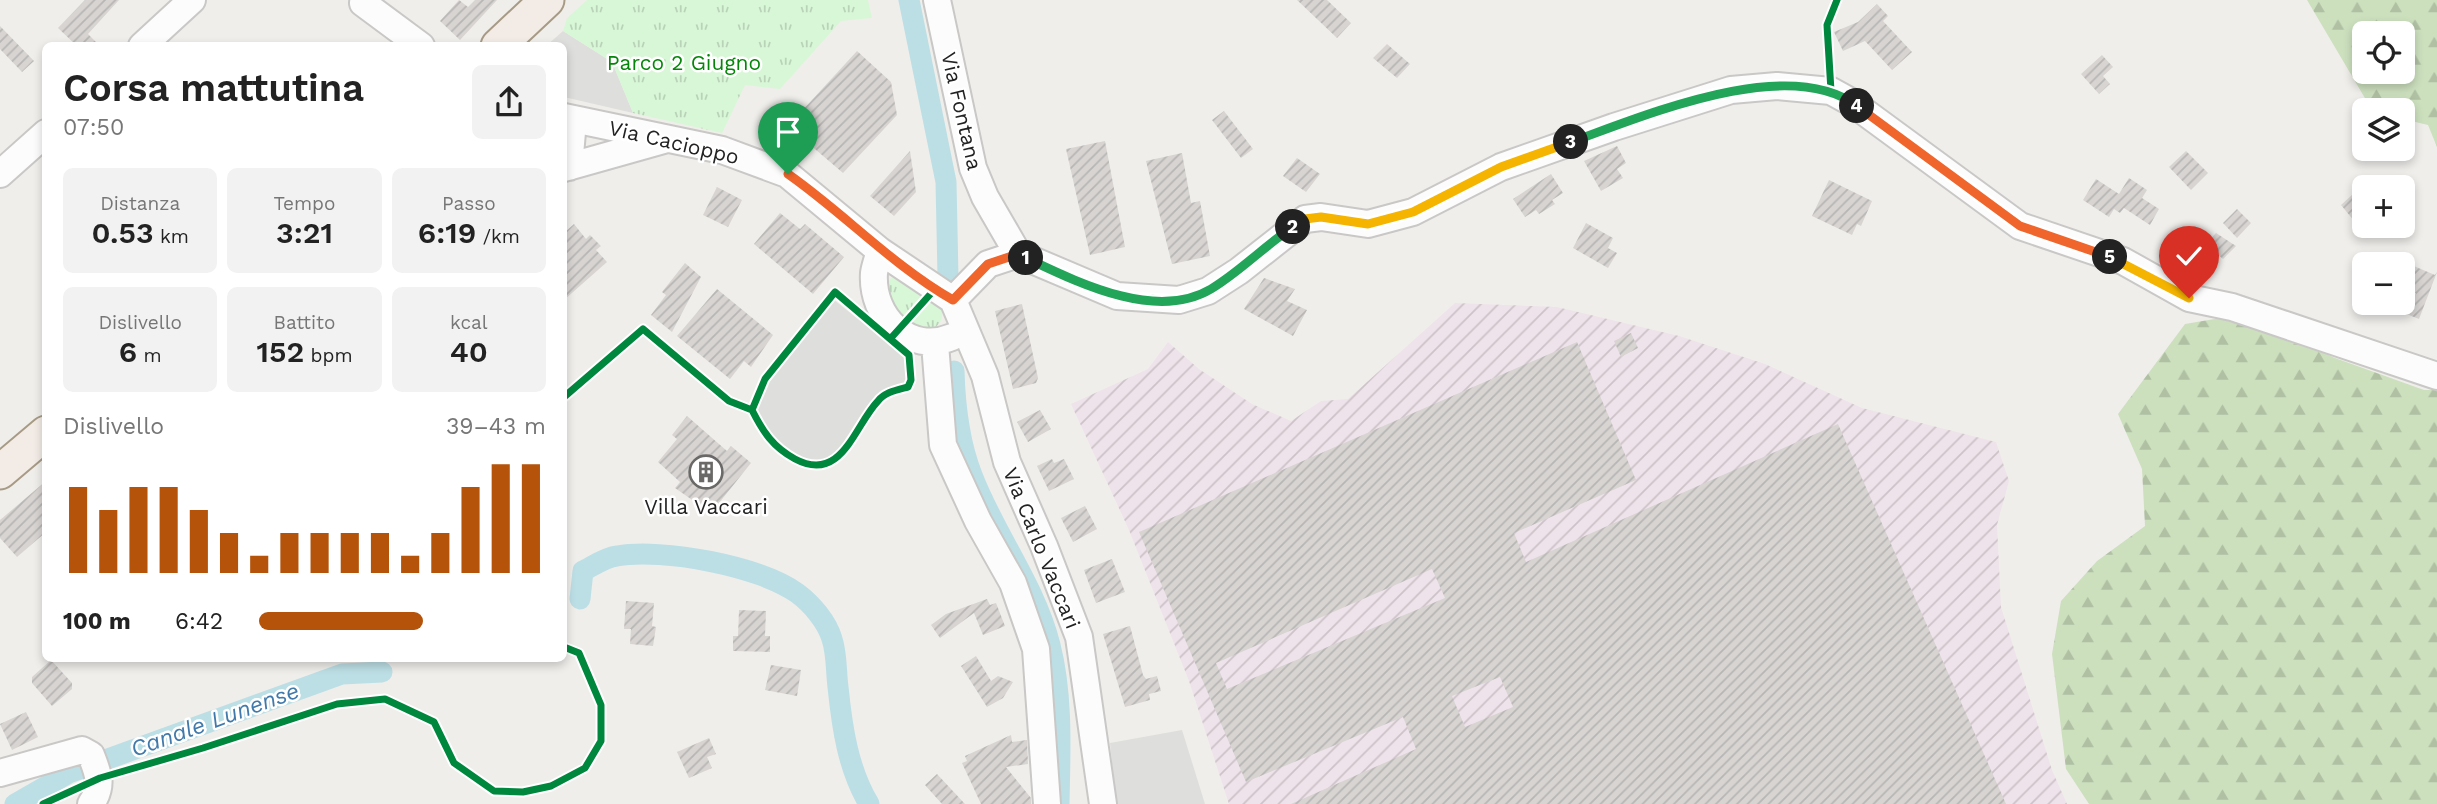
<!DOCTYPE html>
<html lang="it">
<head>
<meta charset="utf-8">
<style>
	:root { --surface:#fff; --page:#f2f2f2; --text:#222; --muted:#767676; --accent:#b45309 }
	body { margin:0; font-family:"Work Sans",sans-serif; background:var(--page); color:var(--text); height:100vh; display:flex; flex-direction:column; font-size:26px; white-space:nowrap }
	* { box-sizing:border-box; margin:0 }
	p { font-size:23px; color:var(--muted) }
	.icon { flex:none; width:38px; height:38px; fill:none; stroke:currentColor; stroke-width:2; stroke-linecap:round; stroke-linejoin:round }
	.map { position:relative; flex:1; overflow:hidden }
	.side { position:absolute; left:42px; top:42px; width:525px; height:620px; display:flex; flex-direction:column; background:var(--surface); border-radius:10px; box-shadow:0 4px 10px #0003 }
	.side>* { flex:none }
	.controls { position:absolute; left:2352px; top:21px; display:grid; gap:14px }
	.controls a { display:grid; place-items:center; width:63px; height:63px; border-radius:10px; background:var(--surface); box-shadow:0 4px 10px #0003; font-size:35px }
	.pin { position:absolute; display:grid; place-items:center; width:60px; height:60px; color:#fff; margin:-72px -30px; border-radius:50% 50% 50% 0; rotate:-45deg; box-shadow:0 0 7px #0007 }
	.pin .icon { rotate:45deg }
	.km { position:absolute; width:35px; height:35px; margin:-18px; border-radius:50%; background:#222; color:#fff; font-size:19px; line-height:35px; text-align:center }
	.round { display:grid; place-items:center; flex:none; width:74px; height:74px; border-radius:10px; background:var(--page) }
	.summary { display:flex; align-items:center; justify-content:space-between; height:119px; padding:0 21px }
	h1 { font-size:38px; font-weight:600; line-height:52px }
	.stats { display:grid; grid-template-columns:repeat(3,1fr); gap:10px; height:119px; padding:7px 21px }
	.stats div { display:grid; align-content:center; border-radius:10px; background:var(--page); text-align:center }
	.stats b { font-size:30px; font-weight:600 }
	.stats small { font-size:19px; font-weight:400 }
	.stats p { font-size:19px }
	.chart { height:196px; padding:14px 21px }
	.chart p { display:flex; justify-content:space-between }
	.chart svg { width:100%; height:126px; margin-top:7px; stroke:var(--accent); stroke-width:6 }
	ul { padding:0 21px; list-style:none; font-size:23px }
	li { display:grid; grid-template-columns:112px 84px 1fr; align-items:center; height:52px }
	li i { height:18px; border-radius:9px; background:var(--accent) }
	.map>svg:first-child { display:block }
	.industrial { fill:url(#industrial-furrows) }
	.religious { fill:#dededc }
	.forest { fill:url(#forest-firs); fill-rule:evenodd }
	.park { fill:url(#park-tufts) }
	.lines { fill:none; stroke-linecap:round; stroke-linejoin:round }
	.canal { stroke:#bcdfe5; stroke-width:21 }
	.building { fill:url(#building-hatch); fill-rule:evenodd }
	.minor-casing { stroke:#c9c8c7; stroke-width:30 }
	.major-casing { stroke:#a79b86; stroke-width:37 }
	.minor { stroke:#fdfcfc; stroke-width:26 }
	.major { stroke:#f3ece6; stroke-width:33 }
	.cycleway-casing { stroke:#fff; stroke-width:11 }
	.cycleway { stroke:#00873e; stroke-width:7 }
	.split-1-casing { stroke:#fff; stroke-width:14 }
	.split-2-casing { stroke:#fff; stroke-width:14 }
	.split-3-casing { stroke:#fff; stroke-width:14 }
	.split-4-casing { stroke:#fff; stroke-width:14 }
	.split-5-casing { stroke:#fff; stroke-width:14 }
	.split-6-casing { stroke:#fff; stroke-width:14 }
	.split-1 { stroke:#f0652b; stroke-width:9 }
	.split-2 { stroke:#22a559; stroke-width:9 }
	.split-3 { stroke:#f5b400; stroke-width:9 }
	.split-4 { stroke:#22a559; stroke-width:9 }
	.split-5 { stroke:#f0652b; stroke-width:9 }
	.split-6 { stroke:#f5b400; stroke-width:9 }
	.labels { text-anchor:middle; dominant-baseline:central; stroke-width:5; stroke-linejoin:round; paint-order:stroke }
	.park-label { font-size:21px; fill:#048708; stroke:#fff }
	.street-label { font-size:21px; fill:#222; stroke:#fff }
	.poi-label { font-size:21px; fill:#222; stroke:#fff }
	.water-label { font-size:23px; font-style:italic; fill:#4079aa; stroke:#fff }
</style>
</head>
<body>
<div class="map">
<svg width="2437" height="804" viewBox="0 0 2437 804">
	<defs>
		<pattern id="industrial-furrows" width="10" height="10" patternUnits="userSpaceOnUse" patternTransform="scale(1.75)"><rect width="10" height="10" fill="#eee3ea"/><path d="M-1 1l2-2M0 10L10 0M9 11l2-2" fill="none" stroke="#ccc2c8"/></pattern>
		<pattern id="forest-firs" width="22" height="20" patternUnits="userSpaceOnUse" patternTransform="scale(1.75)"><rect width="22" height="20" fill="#cce0be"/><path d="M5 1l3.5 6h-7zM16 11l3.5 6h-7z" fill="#afc0a3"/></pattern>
		<pattern id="park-tufts" width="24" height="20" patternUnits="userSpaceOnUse" patternTransform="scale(1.75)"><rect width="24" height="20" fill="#d8f7d7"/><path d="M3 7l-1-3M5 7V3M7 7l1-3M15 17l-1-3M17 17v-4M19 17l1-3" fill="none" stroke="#b9d3b8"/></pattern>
		<pattern id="building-hatch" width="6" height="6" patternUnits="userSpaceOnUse" patternTransform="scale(1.75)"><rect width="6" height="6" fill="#d7d4d2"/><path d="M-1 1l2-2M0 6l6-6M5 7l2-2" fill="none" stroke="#b8b6b4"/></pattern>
	</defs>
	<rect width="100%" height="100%" fill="#f0eeeb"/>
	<path class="industrial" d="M1455,303L1557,307L1679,336L1765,364L1862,408L1996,442L2009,481L1997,525L2001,607L2052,770L2067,804H1229L1189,681L1129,530L1071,404L1148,369L1168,342L1199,369L1252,404L1291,421L1321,401L1348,399Z"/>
	<path class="religious" d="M563,31L612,62L633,113L564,97V46H546Z
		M834,300L906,357V383L875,397L839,451L828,460L803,461L768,434L757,411L763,385Z
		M1182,730L1205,804H1116L1110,743Z"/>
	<path class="forest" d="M2307,0H2437V147L2428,125L2403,119V110H2372ZM2364,33H2403V72H2364Z
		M2238,315L2335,358L2424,390H2437V804H2089L2066,769L2052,654L2061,601L2097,561L2145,526L2142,469L2118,414L2185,324Z"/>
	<path class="park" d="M587,0H868L872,18L841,21L780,89L745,85L722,133L633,113L612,62L563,31L567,18Z
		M892,277L941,305C945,319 940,326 927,332L892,316L887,283Z"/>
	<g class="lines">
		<path class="canal" d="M909,0L946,182L948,277
			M954,371C955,406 959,442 972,475C994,533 1035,585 1050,645C1063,696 1060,752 1059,804
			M580,599L583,571C593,566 606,557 617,556C663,548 759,566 797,593C812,604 827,622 832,639C837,654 836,672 838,687C842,727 848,769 869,804
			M15,804L69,773L342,674L382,672"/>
	</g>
	<path class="building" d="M85,0H119L88,34L100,46H77L58,28Z
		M459,0L468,7L475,0H497L460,40L440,21Z
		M1297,0H1327L1351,23L1337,38Z
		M1877,4L1888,16L1883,21L1912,52L1892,70L1865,41L1843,51L1834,32L1858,22Z
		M0,26L34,61L22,72L0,49Z
		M1387,44L1410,64L1397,78L1373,58Z
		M857,51L891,82L897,115L843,173L788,126Z
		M2102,55L2113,67L2103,76L2110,84L2099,94L2081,74Z
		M1224,111L1253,149L1241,158L1212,120Z
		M1105,141L1125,247L1090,255L1066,149Z
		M1617,146L1626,163L1617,169L1623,178L1601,191L1584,161Z
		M910,151L916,192L894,216L870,196Z
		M2186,151L2208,173L2191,190L2169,167Z
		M1182,153L1191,203L1200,201L1210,256L1172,264L1146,161Z
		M1297,158L1320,174L1306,192L1283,176Z
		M1551,174L1563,193L1552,200L1555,204L1539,214L1536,210L1525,217L1513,199Z
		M2129,178L2147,190L2142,198L2159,209L2150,225L2124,208L2120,213L2114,209L2109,217L2083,200L2096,179L2119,194Z
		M1829,180L1872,201L1861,226L1857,224L1852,235L1812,216Z
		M2364,184V233L2341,205Z
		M717,187L742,200L728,227L703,215Z
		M2237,209L2251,223L2237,238L2223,223Z
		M780,213L800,229L805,224L844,257L813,294L754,244Z
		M1586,223L1613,238L1608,248L1617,253L1608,268L1573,248Z
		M574,224L586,239L590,235L601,246L596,250L607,262L564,300V233Z
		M2216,233L2236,246L2223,259L2206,244Z
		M685,263L701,277L672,332L651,315L666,295L662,292Z
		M2409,264L2435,275L2437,272L2419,319L2399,311L2416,294L2403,278Z
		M1264,278L1295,289L1287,301L1307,310L1293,336L1244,309Z
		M717,289L773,335L751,367L744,361L730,379L677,336Z
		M1022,304L1038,378L1036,383L1013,389L995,311Z
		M1631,333L1638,348L1621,357L1614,341Z
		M1577,342L1636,480L1514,533L1526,562L1838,424L2006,804H1291L1416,749L1403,717L1246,782L1139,532ZM1432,569L1445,598L1227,689L1216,663ZM1500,677L1513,707L1465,727L1452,696Z
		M1040,410L1051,429L1028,442L1017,422Z
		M687,416L727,451L731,446L751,463L711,513L675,488L680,482L658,462L677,439L672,435Z
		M1052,459L1054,463L1064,459L1074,479L1049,491L1037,466Z
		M46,481V532L17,557L0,538V520Z
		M1085,506L1097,529L1073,542L1061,518Z
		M1112,559L1125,592L1096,603L1084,570Z
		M987,599L990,605L996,603L1005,626L983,635L974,613L940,638L931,625L946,614Z
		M626,601L654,603L652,626L656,627L653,646L630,644L631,629H624Z
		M739,610L766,611L765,636H770V652L733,651V636H738Z
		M1130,626L1143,675L1146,679L1157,676L1161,691L1149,694L1150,700L1125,707L1103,634Z
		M976,656L991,681L998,676L1013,682L1003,698L987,707L961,666Z
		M51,660L72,683V689L52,706L32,683V677Z
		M771,665L801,670L797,696L765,690Z
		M26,712L38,737L12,750L0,724Z
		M1011,735L1012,742L1027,740L1028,764L1006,767L1031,798V804H981L962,763L967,761L965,756Z
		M709,738L716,754L707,757L712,768L689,778L677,752Z
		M937,774L965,804H942L925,785Z"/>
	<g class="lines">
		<defs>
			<path id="minor" d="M937,0L973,168L985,197L1018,254
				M363,3L421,46
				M142,46L192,0
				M564,117L722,150L787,174L880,251L953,300L988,264L1018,254L1117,296L1179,300L1208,291L1239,271L1305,219L1321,217L1368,224L1413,212L1501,167L1614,127L1731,90L1777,86L1831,91L1851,102L2020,226L2123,261L2189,298L2232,307L2437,376
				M569,167L573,120
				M564,168L667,139
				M0,174L46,133
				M880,251C878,258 875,266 874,273C871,317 909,355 952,337
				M953,300L985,376L1007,462L1044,546L1079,637L1103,804
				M935,344L943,445L978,521L1013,583L1036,649L1047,804
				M0,773L82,750L91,755C99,775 103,786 91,804"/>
			<path id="major" d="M498,46L547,0
				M0,472L46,433"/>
		</defs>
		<use href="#minor" class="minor-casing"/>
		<use href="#major" class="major-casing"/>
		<use href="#minor" class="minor"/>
		<use href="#major" class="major"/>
		<defs>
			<path id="cycleway" d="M835,292L909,355L911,380L908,387C897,390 885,392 878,401C854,426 842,484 795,459C773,447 763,432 752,410L765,379Z
				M891,338L935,289L953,300L988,264L1018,254L1117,296L1179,300L1208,291L1239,271L1305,219L1321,217L1368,224L1413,212L1501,167L1614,127L1731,90L1777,86L1831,91L1827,25L1837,0
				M564,397L643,329L729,401L752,410
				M43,804L100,778L203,748L337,704L385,699L434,722L454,763L494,791L523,792L551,786L585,768L601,741V705L579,653L564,647"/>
		</defs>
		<use href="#cycleway" class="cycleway-casing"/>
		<use href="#cycleway" class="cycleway"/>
	</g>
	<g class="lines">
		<defs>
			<path id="split-1" d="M788,174C845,214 892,265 953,300L988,264L1018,254L1026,258"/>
			<path id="split-2" d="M1026,258C1077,282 1156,322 1211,289C1241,271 1264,246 1293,227"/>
			<path id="split-3" d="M1293,227L1305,219L1321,217L1368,224L1413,212L1501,167L1571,142"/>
			<path id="split-4" d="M1571,142C1644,116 1788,54 1857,106"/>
			<path id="split-5" d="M1857,106L2020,226L2110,257"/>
			<path id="split-6" d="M2110,257L2189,298"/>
		</defs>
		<use href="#split-1" class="split-1-casing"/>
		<use href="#split-2" class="split-2-casing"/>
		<use href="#split-3" class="split-3-casing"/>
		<use href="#split-4" class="split-4-casing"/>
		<use href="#split-5" class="split-5-casing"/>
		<use href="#split-6" class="split-6-casing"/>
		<use href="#split-1" class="split-1"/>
		<use href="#split-2" class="split-2"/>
		<use href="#split-3" class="split-3"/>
		<use href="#split-4" class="split-4"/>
		<use href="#split-5" class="split-5"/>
		<use href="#split-6" class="split-6"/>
	</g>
	<defs>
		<symbol id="building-ring" viewBox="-11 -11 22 22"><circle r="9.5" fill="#fff" stroke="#6a6968" stroke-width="1.5"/><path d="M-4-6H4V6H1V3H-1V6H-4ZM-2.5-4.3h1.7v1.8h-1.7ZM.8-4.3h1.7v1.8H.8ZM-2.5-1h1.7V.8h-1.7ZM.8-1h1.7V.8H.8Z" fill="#6a6968"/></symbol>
	</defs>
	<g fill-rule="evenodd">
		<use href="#building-ring" x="687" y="453" width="38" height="38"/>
	</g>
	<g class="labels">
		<g class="park-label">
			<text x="684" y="62">Parco 2 Giugno</text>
		</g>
		<g class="street-label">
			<text transform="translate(962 111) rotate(77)">Via Fontana</text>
			<text transform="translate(674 142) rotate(13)">Via Cacioppo</text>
			<text transform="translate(1042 548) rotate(68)">Via Carlo Vaccari</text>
		</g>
		<g class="poi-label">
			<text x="706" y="506">Villa Vaccari</text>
		</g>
		<g class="water-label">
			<text transform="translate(215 720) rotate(-20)">Canale Lunense</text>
		</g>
	</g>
</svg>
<div class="controls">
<a><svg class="icon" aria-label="locate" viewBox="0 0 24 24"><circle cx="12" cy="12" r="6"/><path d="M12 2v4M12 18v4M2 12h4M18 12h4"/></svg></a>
<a><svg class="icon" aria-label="layers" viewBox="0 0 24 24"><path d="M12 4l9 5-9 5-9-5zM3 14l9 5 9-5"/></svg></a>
<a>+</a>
<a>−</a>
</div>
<div class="pin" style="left:788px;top:174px;background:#1e9e55"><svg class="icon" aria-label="arrive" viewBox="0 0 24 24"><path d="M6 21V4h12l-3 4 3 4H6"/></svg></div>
<div class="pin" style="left:2189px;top:298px;background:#d93025"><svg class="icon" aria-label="check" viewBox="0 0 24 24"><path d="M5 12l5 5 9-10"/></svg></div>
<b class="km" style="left:1026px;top:258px">1</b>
<b class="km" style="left:1293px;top:227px">2</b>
<b class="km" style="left:1571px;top:142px">3</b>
<b class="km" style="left:1857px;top:106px">4</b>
<b class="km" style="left:2110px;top:257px">5</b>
<section class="side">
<div class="summary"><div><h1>Corsa mattutina</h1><p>07:50</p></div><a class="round"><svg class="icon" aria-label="share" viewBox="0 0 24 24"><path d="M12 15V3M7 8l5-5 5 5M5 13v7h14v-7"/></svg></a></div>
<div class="stats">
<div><p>Distanza</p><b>0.53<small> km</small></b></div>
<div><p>Tempo</p><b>3:21</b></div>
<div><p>Passo</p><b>6:19<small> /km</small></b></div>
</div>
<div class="stats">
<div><p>Dislivello</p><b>6<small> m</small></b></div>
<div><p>Battito</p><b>152<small> bpm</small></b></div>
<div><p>kcal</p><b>40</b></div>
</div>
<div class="chart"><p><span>Dislivello</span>39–43 m</p>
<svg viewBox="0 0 160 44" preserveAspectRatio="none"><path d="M5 44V14M15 44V22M25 44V14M35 44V14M45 44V22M55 44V30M65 44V38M75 44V30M85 44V30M95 44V30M105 44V30M115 44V38M125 44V30M135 44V14M145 44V6M155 44V6"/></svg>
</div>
<ul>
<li><b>100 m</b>6:42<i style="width:57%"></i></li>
</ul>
</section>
</div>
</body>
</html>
